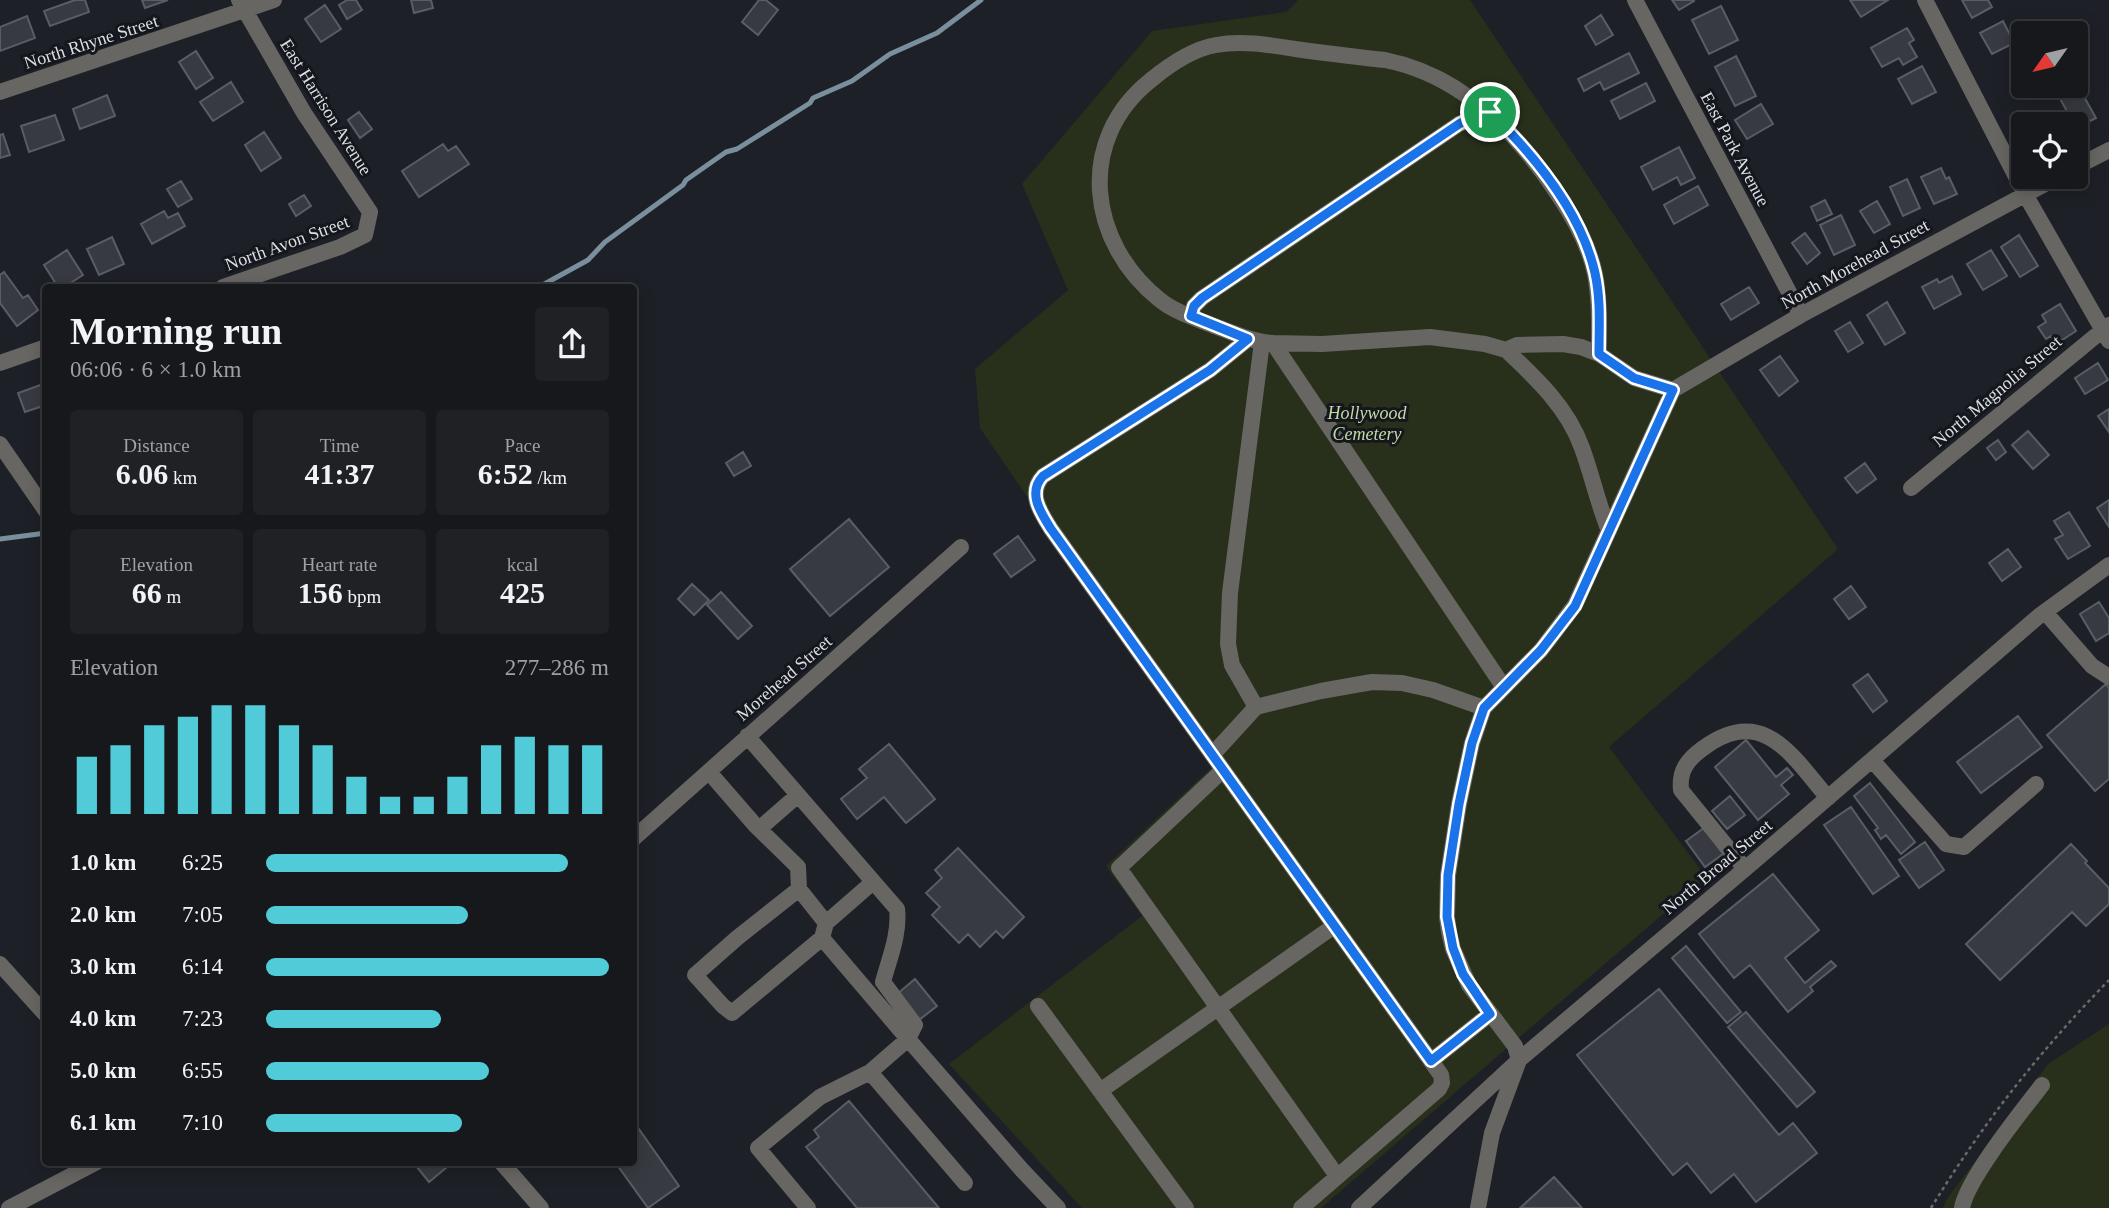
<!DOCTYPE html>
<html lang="en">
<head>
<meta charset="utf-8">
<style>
	:root { --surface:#16181c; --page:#1f2125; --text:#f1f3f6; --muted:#9ea0a3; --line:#35373b; --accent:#52cbd8 }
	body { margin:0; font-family:"Times New Roman",serif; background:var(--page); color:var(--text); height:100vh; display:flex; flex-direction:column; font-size:26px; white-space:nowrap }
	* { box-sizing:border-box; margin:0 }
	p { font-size:23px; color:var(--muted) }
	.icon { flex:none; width:38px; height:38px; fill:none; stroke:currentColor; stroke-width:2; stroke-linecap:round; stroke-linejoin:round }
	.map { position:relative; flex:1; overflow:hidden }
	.drawer { position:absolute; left:42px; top:284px; width:595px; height:882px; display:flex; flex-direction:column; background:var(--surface); border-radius:7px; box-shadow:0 4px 18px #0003,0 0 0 2px var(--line) }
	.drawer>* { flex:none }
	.needle { width:46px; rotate:236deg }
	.controls { position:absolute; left:2011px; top:21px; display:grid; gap:14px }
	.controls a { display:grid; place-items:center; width:77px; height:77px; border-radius:7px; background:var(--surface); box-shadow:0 4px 18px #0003,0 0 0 2px var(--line); font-size:35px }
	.pin { position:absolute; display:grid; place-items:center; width:60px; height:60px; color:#fff; margin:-30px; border:4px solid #fff; border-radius:50%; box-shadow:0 2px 7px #0007 }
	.round { display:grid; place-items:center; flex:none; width:74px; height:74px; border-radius:7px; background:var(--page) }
	.head { display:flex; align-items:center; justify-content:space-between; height:119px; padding:0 28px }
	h1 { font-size:38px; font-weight:600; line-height:52px }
	.stats { display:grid; grid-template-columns:repeat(3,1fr); gap:10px; height:119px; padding:7px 28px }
	.stats div { display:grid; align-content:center; border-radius:7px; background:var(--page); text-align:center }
	.stats b { font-size:30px; font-weight:600 }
	.stats small { font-size:19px; font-weight:400 }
	.stats p { font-size:19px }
	.chart { height:196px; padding:14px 28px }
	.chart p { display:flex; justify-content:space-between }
	.chart svg { width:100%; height:126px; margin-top:7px; stroke:var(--accent); stroke-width:6 }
	ul { padding:0 28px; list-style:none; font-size:23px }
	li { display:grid; grid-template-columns:112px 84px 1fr; align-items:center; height:52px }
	li i { height:18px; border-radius:9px; background:var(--accent) }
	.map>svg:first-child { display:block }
	.green { fill:#28301b }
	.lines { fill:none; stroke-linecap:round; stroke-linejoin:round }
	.stream { stroke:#7a8f9d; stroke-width:5 }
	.building { fill:#373b41; stroke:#595d64; stroke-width:2 }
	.path { stroke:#696b70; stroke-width:2.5; stroke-dasharray:3.5 3.5; stroke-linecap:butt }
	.minor { stroke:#686663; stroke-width:16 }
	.route-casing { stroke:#fff; stroke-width:14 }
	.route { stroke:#1a73e8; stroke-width:9 }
	.labels { text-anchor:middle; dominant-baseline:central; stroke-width:6; stroke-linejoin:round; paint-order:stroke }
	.street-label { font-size:18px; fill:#dddfe3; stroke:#14171d }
	.park-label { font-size:18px; font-style:italic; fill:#c4d9a4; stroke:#14171d }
</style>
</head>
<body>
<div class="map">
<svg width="2109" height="1208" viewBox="0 0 2109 1208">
	<rect width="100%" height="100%" fill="#1d2026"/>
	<path class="green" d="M1298,0H1470L1838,549L1609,747L1706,877L1321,1208H1082L949,1064L1142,916L1106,866L1212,767L980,428L975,369L1068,290L1022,184L1152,31L1286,12Z
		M2109,1024V1208H1943L1946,1200L2048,1064Z"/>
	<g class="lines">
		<path class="stream" d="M539,287L588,260L605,242L683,185L686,180L726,152L737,149L810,103L813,98L852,81L890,54L937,33L981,0
			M0,539L46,533"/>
	</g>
	<path class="building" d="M75,0H85L89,12L50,26L44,11Z
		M142,0H168L145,8Z
		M347,0H356L362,10L347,19L339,5Z
		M411,0H431L433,8L414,13Z
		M759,0H766L778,10L758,35L742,22Z
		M1672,0H1693L1694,1L1679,10Z
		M1850,0H1888L1861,17Z
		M1962,0H1988L1992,7L1972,18Z
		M325,5L341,29L321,42L305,19Z
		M1721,6L1738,40L1709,54L1692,20Z
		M1601,15L1613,35L1596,45L1585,26Z
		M27,16L35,38L0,51V27Z
		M2003,21L2014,43L1992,54L1980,33Z
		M1907,28L1914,40L1909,43L1917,57L1903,65L1899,58L1882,67L1871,48Z
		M196,51L213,78L196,89L179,62Z
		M1629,53L1639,73L1604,90L1600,82L1584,91L1578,79Z
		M1736,56L1756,96L1735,106L1715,67Z
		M1922,66L1936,92L1912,104L1898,79Z
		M231,82L243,102L213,121L200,102Z
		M1646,83L1655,101L1620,119L1611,101Z
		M2077,84L2096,118L2076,128L2058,95Z
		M107,95L115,116L80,129L73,109Z
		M1761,104L1773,124L1747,139L1735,120Z
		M359,112L372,129L360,138L348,120Z
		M55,115L64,140L29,152L21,126Z
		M264,132L281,158L261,171L245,145Z
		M3,134L10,155L0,158V135Z
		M443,144L448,151L456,146L469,164L419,197L402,171Z
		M1679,147L1695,178L1681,185L1677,177L1653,190L1641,167Z
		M1941,168L1946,179L1949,177L1957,194L1934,204L1921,177Z
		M1907,179L1920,208L1903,216L1890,187Z
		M181,181L192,199L178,207L167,189Z
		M1698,186L1708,205L1674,224L1664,205Z
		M304,195L311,206L296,216L289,204Z
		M1825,200L1832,214L1817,221L1811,207Z
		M1877,201L1890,224L1874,233L1860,211Z
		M164,211L168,218L178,213L185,226L152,244L141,224Z
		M1841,215L1855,245L1834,255L1820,225Z
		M1805,233L1820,253L1807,264L1792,243Z
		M2019,235L2038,266L2020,277L2001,247Z
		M112,237L124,264L99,275L87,249Z
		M67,250L83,275L64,287H58L44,265Z
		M1991,250L2007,276L1983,290L1967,264Z
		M4,272L23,298L28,295L38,310L17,326L0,303V275Z
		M1952,276L1961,294L1934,309L1922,287L1937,279L1939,283Z
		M1749,287L1759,303L1731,320L1721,304Z
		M1887,302L1905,333L1885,345L1867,315Z
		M2060,304L2076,331L2056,344L2051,336L2046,339L2038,327L2046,322L2042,315Z
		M1850,322L1863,343L1848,352L1835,331Z
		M1780,356L1798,381L1779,396L1760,370Z
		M2098,363L2108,380L2085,394L2075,378Z
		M46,383V405L25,412L18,393Z
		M2109,409V432L2098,416Z
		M2028,431L2049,455L2033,469L2012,445Z
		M1998,440L2006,452L1996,460L1987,448Z
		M743,452L751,466L734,476L726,463Z
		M1865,463L1876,479L1857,493L1845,478Z
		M2109,500V527L2097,508Z
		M2069,512L2090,546L2068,559L2055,539L2063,535L2054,521Z
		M849,519L889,567L830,616L790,569Z
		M1018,536L1035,560L1011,577L994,554Z
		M2008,549L2021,567L2002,581L1989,563Z
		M692,584L709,600L694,615L678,599Z
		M1851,586L1866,607L1849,619L1834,599Z
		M721,592L752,626L738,639L707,605Z
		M2099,602L2109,618V633L2096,641L2080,614Z
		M1868,674L1887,701L1873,712L1853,685Z
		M2106,684L2109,688V779L2095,791L2047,735Z
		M2018,716L2042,747L1981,793L1957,762Z
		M1746,740L1776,777L1787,768L1793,775L1781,785L1789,794L1758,820L1715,767Z
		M889,744L935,799L906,823L884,797L857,819L841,799L867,778L859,769Z
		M1870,783L1915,842L1901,854L1886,835L1881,839L1875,830L1878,828L1854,796Z
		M1730,796L1745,815L1727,829L1712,811Z
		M1851,807L1899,876L1873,894L1824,825Z
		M1704,828L1723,854L1705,867L1686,841Z
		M1925,842L1944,870L1919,888L1899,860Z
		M2071,844L2087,861L2085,863L2109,888V904L2086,926L2072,912L2000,980L1966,944Z
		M958,848L1024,917L1003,938L996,931L980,947L968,934L959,943L932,915L940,907L926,893L942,878L935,870Z
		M1773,874L1819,930L1785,958L1805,983L1831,961L1836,966L1810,987L1813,991L1788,1012L1750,965L1734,978L1699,934Z
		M1686,946L1741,1012L1727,1023L1672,958Z
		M915,979L937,1006L919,1020L897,994Z
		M1659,989L1779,1135L1793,1123L1817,1153L1756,1202L1734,1174L1711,1193L1687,1163L1673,1175L1577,1055Z
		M1746,1012L1815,1092L1797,1107L1728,1027Z
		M849,1101L939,1208H857L806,1147L819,1137L814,1130Z
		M634,1122L679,1186L648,1208L615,1162H634Z
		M421,1162H453L429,1182L416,1166Z
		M1554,1177L1582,1208H1520Z"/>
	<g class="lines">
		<path class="path" d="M1931,1208C1983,1123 2039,1052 2109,980"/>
		<path class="minor" d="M1635,0L1801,315
			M1925,0L2025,194L2109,341
			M0,92L274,0
			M2076,167L2109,150
			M223,287L340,247L365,235L370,212L304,113L239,0
			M1191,316L1194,306L1202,298L1459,124L1490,112
			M1248,339L1210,370L1043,476C1027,493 1041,513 1051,529L1441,1075L1442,1083L1439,1089L1301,1208
			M1273,343L1322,344L1430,337L1485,344L1506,350L1517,345L1563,344L1581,347L1599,354
			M1506,350C1536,378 1568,408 1582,448C1592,475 1598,504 1609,531
			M0,363L46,347
			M1673,390L1801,315L2058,177
			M0,444L46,511
			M1911,488L2109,325
			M2045,612L2092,666L2109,677
			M1256,707L1232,665L1228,644L1230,593L1262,342
			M747,736L897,909C900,934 889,959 883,982L915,1025L908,1039L1022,1170L1058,1208
			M1213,754L1256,707L1321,691L1372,682L1402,683L1433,690L1484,708
			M1872,760L1946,844L1964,847L2036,784
			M1223,770L1119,868L1337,1176
			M709,772L755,825L798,867L799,889L826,923L822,938L732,1013L723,1006L695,975L737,938L799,889
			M759,829L798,795
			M634,838L961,547
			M1745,869L1681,790C1679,771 1687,760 1702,749C1762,704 1791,754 1828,798
			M826,923L873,882
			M0,964L46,1015
			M1038,1006L1186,1208
			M1431,1061L1490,1014
			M870,1072L965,1183
			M1100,1091L1334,926
			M501,1162L541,1208
			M9,1208L97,1162
			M808,1208L758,1148L820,1097L870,1072L908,1039L822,938
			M1359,1208L1519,1060L1745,869L2039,616L2109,565
			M1478,1208L1492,1133L1519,1060L1515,1046L1469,985L1453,949L1449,932L1447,917L1448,875L1459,804L1472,743L1484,708L1541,650L1575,605L1673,390L1634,378L1599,354C1599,327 1600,301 1595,274C1589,245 1574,218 1557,193C1516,131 1461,75 1385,60C1355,57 1325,53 1295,49C1270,45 1242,40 1216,45C1193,49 1169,65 1151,80C1075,140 1088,243 1160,300C1176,313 1198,319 1217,327C1236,334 1253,342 1273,343L1503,686
			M1962,1208C1967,1179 2022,1111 2042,1085"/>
	</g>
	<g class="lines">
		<defs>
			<path id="route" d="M1490,112C1534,155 1581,211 1595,273C1601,300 1599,327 1599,354L1634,378L1673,390L1575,606L1541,650L1484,708L1472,743L1459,804L1448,875L1447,917L1453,948L1463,974L1490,1014L1431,1061L1051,529C1041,513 1027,493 1043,476L1210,370L1248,339L1191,316L1194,306L1202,298L1459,124L1470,118Z"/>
		</defs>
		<use href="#route" class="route-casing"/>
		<use href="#route" class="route"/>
	</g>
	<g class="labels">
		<g class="street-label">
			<text transform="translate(91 42) rotate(-18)">North Rhyne Street</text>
			<text transform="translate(326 107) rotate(58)">East Harrison Avenue</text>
			<text transform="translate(1735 149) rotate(62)">East Park Avenue</text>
			<text transform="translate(287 243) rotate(-20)">North Avon Street</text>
			<text transform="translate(1855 264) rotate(-29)">North Morehead Street</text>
			<text transform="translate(1997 391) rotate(-40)">North Magnolia Street</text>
			<text transform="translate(784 678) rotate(-41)">Morehead Street</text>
			<text transform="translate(1717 867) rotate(-40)">North Broad Street</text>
		</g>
		<g class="park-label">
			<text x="1367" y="413">Hollywood<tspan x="1367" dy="21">Cemetery</tspan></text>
		</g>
	</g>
</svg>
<div class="controls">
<a><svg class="needle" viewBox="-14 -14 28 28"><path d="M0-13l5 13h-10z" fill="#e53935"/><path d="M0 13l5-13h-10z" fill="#9ea0a3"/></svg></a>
<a><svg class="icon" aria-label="locate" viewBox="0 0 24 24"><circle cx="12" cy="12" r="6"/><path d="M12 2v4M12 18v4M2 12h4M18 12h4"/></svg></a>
</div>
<div class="pin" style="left:1490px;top:112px;background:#1e9e55"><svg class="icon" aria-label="arrive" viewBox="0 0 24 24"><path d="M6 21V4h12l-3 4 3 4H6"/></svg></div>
<section class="drawer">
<div class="head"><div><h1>Morning run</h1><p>06:06 · 6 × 1.0 km</p></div><a class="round"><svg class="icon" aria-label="share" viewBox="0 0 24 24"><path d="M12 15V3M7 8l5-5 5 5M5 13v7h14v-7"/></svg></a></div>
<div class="stats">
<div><p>Distance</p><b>6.06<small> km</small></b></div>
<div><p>Time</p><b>41:37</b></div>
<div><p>Pace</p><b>6:52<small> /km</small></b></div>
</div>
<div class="stats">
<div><p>Elevation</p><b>66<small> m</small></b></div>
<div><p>Heart rate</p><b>156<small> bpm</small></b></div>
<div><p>kcal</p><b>425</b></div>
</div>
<div class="chart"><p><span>Elevation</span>277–286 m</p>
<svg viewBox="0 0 160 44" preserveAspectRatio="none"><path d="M5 44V24M15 44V20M25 44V13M35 44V10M45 44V6M55 44V6M65 44V13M75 44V20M85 44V31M95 44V38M105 44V38M115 44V31M125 44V20M135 44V17M145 44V20M155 44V20"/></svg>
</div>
<ul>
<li><b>1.0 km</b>6:25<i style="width:88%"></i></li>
<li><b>2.0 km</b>7:05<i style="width:59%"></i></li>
<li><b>3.0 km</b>6:14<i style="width:100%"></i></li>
<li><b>4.0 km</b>7:23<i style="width:51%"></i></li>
<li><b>5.0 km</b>6:55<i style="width:65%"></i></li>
<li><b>6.1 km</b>7:10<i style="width:57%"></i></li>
</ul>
</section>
</div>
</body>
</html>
